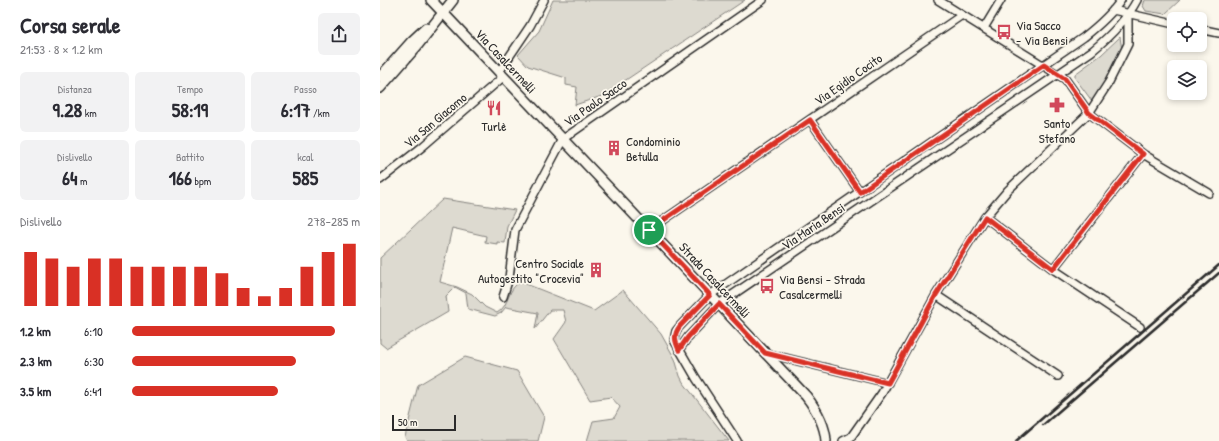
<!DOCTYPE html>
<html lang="it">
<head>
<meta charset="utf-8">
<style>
	:root { --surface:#fff; --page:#f2f2f3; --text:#2b2b33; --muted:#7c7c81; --accent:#d93025 }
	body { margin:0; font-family:"Patrick Hand",sans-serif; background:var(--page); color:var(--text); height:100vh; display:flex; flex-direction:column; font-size:15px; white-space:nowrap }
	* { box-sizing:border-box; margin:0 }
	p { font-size:13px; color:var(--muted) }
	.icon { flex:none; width:22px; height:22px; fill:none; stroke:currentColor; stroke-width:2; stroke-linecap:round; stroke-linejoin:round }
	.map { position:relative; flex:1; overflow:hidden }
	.details { display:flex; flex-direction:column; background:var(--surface); width:380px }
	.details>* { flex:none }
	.buttons { position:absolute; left:787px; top:12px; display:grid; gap:8px }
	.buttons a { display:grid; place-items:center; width:40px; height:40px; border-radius:6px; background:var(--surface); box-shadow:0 2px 6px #0003; font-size:20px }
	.scale { position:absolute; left:12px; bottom:10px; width:64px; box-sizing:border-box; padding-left:4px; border:2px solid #2b2b2b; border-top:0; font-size:11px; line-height:14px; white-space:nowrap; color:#2b2b2b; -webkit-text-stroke:3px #fbf7ec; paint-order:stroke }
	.pin { position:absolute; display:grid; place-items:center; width:34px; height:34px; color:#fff; margin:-17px; border:2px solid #fff; border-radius:50%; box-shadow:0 1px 4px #0007 }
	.round { display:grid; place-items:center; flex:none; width:42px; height:42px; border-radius:6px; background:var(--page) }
	.overview { display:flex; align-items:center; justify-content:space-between; height:68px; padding:0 20px }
	h1 { font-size:22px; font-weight:800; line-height:30px }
	.metrics { display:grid; grid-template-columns:repeat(3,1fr); gap:6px; height:68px; padding:4px 20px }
	.metrics div { display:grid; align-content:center; border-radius:6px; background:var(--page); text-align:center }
	.metrics b { font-size:20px; font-weight:800 }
	.metrics small { font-size:11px; font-weight:400 }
	.metrics p { font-size:11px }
	.chart { height:112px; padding:8px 20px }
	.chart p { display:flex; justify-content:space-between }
	.chart svg { width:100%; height:72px; margin-top:4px; stroke:var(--accent); stroke-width:6 }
	ul { padding:0 20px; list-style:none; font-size:13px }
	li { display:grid; grid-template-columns:64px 48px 1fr; align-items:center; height:30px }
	li i { height:10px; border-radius:5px; background:var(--accent) }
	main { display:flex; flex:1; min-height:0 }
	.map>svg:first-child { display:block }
	.green { fill:#dddad0; stroke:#84827e }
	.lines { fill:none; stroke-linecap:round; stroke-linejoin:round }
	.street-casing { stroke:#2b2b2b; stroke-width:10 }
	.secondary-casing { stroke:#2b2b2b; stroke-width:12 }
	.street { stroke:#fbf7ec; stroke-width:7 }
	.secondary { stroke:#fbf7ec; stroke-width:9 }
	.rail { stroke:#2b2b2b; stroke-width:2.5 }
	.route-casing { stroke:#fff; stroke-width:8 }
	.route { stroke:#d93025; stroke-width:5 }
	.labels { text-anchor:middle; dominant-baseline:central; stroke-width:3.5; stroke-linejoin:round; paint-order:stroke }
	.poi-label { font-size:13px; fill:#2b2b2b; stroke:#fbf7ec; text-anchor:start }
	.street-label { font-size:13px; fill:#2b2b2b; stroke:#fbf7ec }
</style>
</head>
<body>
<main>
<section class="details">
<div class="overview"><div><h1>Corsa serale</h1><p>21:53 · 8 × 1.2 km</p></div><a class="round"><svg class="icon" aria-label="share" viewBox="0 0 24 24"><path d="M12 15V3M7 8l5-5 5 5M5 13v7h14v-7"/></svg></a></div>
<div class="metrics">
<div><p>Distanza</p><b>9.28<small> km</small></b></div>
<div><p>Tempo</p><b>58:19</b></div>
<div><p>Passo</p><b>6:17<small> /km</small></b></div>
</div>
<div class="metrics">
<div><p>Dislivello</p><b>64<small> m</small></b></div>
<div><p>Battito</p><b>166<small> bpm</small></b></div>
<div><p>kcal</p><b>585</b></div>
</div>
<div class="chart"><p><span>Dislivello</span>278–285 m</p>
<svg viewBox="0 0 160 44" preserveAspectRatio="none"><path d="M5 44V11M15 44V15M25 44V20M35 44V15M45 44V15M55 44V20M65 44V20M75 44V20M85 44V20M95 44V24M105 44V33M115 44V38M125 44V33M135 44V20M145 44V11M155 44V6"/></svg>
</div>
<ul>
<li><b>1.2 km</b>6:10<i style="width:89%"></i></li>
<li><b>2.3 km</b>6:30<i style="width:72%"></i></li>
<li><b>3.5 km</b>6:41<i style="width:64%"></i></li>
</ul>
</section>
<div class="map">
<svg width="839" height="441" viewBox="0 0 839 441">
	<rect width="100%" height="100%" fill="#fbf7ec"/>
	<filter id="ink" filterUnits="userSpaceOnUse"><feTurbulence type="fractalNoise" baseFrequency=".025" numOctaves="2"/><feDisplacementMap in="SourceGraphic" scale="8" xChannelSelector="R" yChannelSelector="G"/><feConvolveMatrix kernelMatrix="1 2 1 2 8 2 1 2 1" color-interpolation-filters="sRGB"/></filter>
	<g filter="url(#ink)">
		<path class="green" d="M173,0H365L222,96L195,105L197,87L186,85V78L148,66L138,55L159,31Z
			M765,0H800L785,14L766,11L763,6Z
			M740,37L742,50L727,79L714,101H712L695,78V74L721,55Z
			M63,199L135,210L127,226L125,243L117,242V244L105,242L106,236L72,228L60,282L77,287L92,294L105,307L117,313C130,306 127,287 141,282L214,311L243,290L281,334L295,359L300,376L303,382L349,441H207L213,421L234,418L240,407L231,397L210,400L174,339L186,322L183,310H170L155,329L158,313L126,307L121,313L115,316L88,309L86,293L75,287L66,296L68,312L6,348L0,343V258Z
			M85,357L137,371L164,417L158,441H27L25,437L38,385Z"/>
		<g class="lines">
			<defs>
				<path id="street" d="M558,0L685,79L709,113L763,154L829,193
					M733,10L794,24
					M604,28L621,0
					M820,29L839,33
					M119,72L150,26L164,0
					M430,120L480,192
					M0,180L42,147L123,77
					M605,217L673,269L760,327
					M269,230L582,15
					M673,269L763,154
					M556,295L678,376
					M123,297L129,278L135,230L183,139L383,0
					M299,350L308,337L339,304L712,51C729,37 747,19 757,0
					M385,353L508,383
					M357,441L316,378L294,340L296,331L300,326L330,295L704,37C718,26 731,15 741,0
					M463,441L471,437L502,393L556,295L605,217L628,190L709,113L729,82L748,44V15"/>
				<path id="secondary" d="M51,0L426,396C436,409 445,424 446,441
					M0,77L32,41L46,28
					M0,88L37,46L73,0"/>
			</defs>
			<use href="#street" class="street-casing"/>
			<use href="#secondary" class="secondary-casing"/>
			<use href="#street" class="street"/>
			<use href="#secondary" class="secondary"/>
			<path class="rail" d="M663,425L839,273
				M636,441L839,265"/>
		</g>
	</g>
	<g class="lines" filter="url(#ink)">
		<defs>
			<path id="route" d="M664,65L685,79L709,113L763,154L673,269L605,217L556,295L508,383L385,353L339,304L308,337L299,350C295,341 293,335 300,326L330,295L269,230L430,120L480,192Z"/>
		</defs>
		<use href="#route" class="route-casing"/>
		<use href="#route" class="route"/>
	</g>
	<defs>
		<symbol id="bus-bare" viewBox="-9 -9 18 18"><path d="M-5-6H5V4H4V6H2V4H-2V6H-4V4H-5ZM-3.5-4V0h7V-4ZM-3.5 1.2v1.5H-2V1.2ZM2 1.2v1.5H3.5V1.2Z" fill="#d1495b" stroke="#fbf7ec" stroke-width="2.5" paint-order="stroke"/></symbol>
		<symbol id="pharmacy-bare" viewBox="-9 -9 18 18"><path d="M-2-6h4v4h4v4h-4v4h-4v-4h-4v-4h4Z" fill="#d1495b" stroke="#fbf7ec" stroke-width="2.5" paint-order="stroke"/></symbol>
		<symbol id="restaurant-bare" viewBox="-9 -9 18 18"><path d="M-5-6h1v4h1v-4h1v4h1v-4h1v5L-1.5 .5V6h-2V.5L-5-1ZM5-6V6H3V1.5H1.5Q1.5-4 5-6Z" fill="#d1495b" stroke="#fbf7ec" stroke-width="2.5" paint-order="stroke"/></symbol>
		<symbol id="building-bare" viewBox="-9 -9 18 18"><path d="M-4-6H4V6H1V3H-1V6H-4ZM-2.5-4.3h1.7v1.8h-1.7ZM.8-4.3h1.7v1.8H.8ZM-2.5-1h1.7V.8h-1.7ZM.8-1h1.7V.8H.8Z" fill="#d1495b" stroke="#fbf7ec" stroke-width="2.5" paint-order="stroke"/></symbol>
	</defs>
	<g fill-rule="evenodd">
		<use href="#bus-bare" x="613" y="21" width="22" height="22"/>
		<use href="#pharmacy-bare" x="666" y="94" width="22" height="22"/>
		<use href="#restaurant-bare" x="103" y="97" width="22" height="22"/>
		<use href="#building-bare" x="223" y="137" width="22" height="22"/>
		<use href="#building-bare" x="205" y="259" width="22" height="22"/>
		<use href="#bus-bare" x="376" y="275" width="22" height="22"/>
	</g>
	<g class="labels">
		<g class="poi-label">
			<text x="636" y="25">Via Sacco<tspan x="636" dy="15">- Via Bensi</tspan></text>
			<text x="677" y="123" text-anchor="middle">Santo<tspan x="677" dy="15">Stefano</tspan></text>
			<text x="114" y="126" text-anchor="middle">Turlè</text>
			<text x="246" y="141">Condominio<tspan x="246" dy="15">Betulla</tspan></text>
			<text x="204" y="263" text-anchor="end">Centro Sociale<tspan x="204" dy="15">Autogestito "Crocevia"</tspan></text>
			<text x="399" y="279">Via Bensi - Strada<tspan x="399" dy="15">Casalcermelli</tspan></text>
		</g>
		<g class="street-label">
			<text transform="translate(126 61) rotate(47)">Via Casalcermelli</text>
			<text transform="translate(468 79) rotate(-35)">Via Egidio Cocito</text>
			<text transform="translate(215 102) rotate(-35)">Via Paolo Sacco</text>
			<text transform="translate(55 120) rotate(-40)">Via San Giacomo</text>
			<text transform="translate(433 226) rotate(-34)">Via Maria Bensi</text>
			<text transform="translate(335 280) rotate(47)">Strada Casalcermelli</text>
		</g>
	</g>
</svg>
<div class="buttons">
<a><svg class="icon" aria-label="locate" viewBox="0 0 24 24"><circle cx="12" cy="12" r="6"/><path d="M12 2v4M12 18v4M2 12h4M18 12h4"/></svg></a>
<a><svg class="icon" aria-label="layers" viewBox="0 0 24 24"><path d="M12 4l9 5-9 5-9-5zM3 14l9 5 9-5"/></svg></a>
</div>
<div class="scale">50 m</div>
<div class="pin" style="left:269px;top:230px;background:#1e9e55"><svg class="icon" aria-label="arrive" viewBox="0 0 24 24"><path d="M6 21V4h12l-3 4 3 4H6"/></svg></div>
</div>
</main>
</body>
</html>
